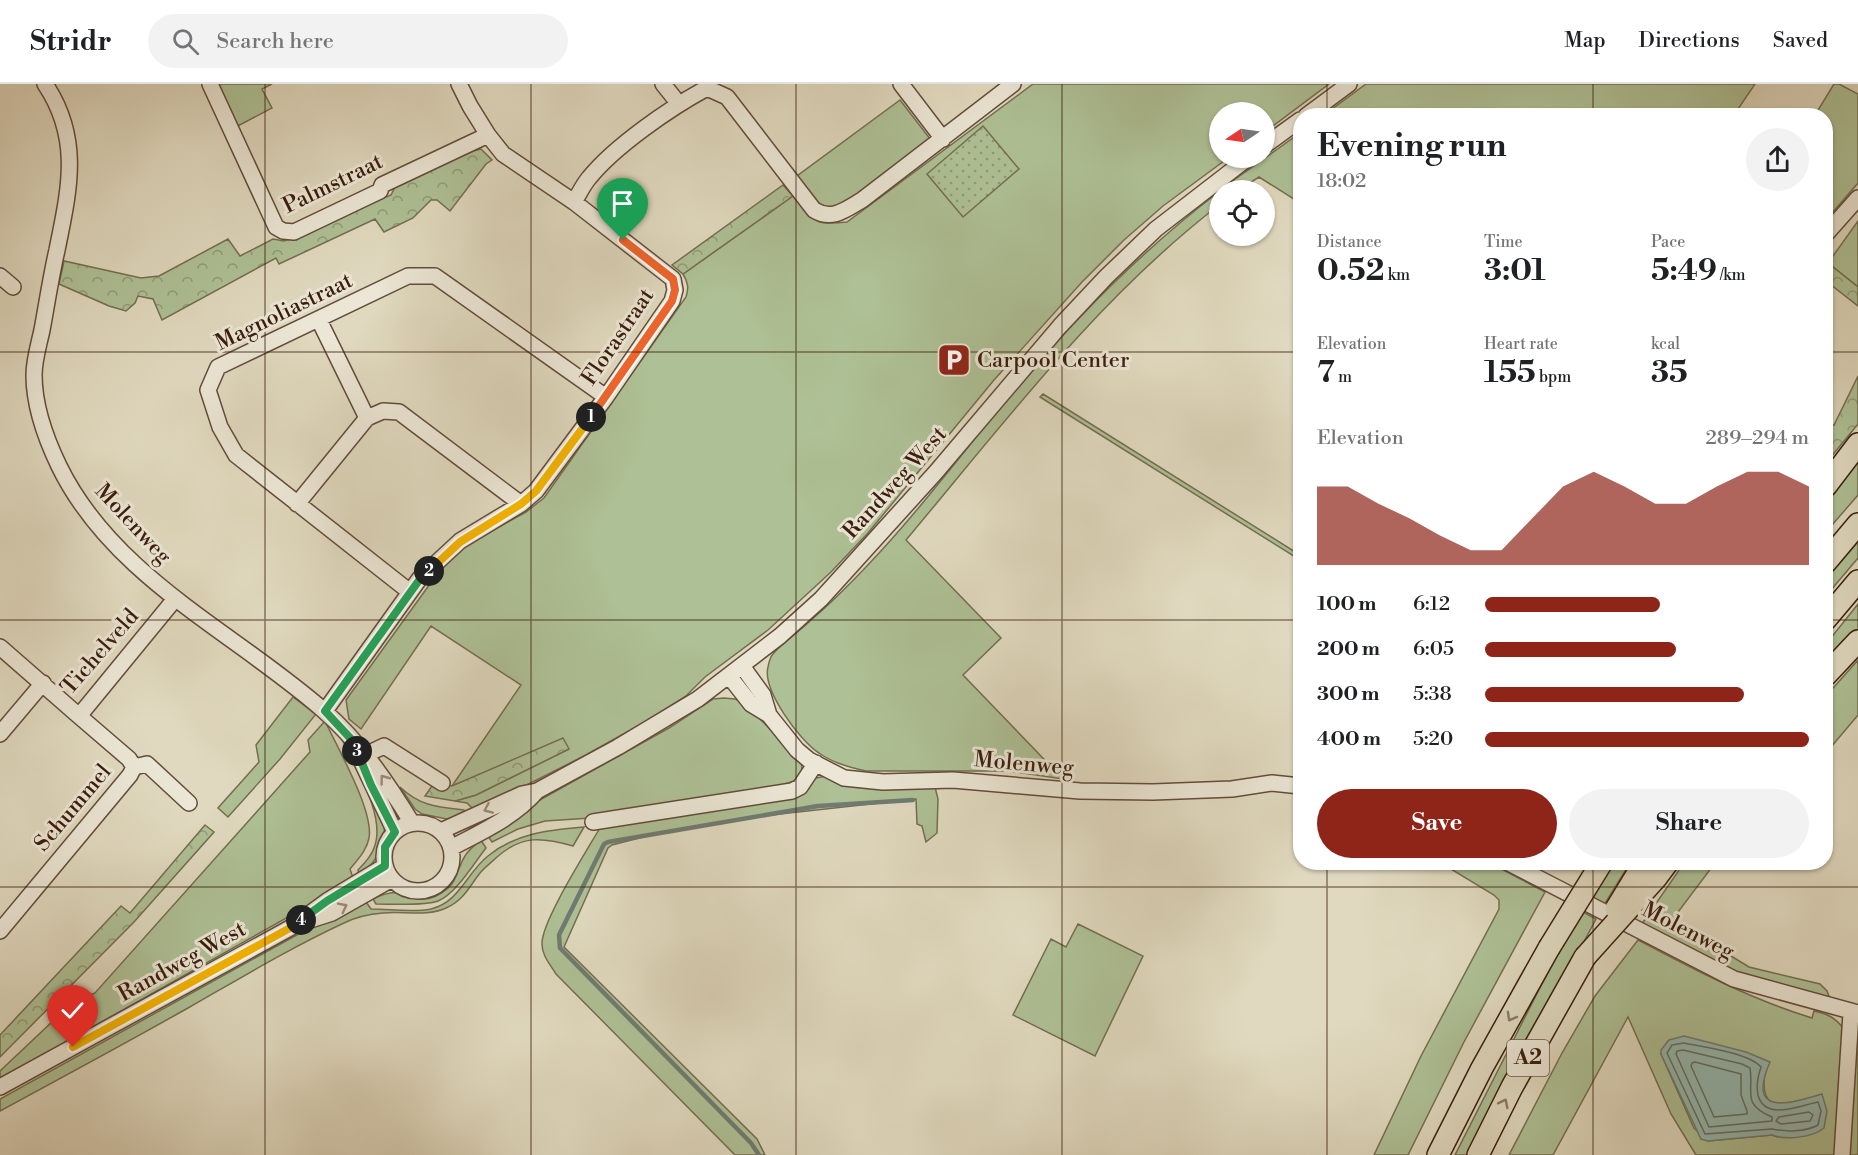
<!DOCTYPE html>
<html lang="en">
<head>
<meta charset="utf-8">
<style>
	:root { --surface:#fff; --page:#f2f2f2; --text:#202124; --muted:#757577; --line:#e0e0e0; --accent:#8f2418 }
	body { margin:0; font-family:"Libre Bodoni",serif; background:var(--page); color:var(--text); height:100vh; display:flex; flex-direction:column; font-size:22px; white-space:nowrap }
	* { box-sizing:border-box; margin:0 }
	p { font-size:20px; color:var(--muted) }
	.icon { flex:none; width:33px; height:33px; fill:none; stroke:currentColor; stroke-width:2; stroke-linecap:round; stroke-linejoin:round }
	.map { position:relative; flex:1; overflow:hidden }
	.details { position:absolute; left:1293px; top:24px; width:540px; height:762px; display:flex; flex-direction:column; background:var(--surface); border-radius:24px; box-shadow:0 2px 4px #0004 }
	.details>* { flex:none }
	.needle { width:39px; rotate:257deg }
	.fabs { position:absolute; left:1209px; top:18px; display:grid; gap:12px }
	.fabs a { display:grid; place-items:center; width:66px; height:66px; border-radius:50%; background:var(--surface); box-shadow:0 2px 4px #0004; font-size:30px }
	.pin { position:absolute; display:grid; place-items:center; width:51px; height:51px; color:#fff; margin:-62px -26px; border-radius:50% 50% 50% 0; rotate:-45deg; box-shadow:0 0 6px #0007 }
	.pin .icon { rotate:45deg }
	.km { position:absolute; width:30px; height:30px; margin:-15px; border-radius:50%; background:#222; color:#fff; font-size:16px; line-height:30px; text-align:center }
	.round { display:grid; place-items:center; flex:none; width:63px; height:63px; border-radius:32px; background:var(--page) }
	.headline { display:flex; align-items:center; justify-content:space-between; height:102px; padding:0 24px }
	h1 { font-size:33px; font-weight:700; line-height:45px }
	.figures { display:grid; grid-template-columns:repeat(3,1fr); gap:9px; height:102px; padding:6px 24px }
	.figures div { display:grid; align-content:center }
	.figures b { font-size:30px; font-weight:700 }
	.figures small { font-size:16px; font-weight:400 }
	.figures p { font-size:16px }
	.chart { height:168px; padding:12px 24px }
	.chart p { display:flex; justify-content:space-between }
	.chart svg { width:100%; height:108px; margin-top:6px; fill:var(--accent); opacity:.7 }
	.cta { display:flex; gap:12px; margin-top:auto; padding:12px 24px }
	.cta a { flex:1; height:69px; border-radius:36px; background:var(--accent); color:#fff; font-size:24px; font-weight:700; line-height:69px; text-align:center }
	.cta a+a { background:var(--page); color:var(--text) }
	ul { padding:0 24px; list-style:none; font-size:20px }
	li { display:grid; grid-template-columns:96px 72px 1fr; align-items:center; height:45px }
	li i { height:15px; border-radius:8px; background:var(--accent) }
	header { display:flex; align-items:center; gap:36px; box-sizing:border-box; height:84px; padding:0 30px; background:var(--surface); border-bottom:2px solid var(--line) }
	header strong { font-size:28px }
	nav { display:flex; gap:33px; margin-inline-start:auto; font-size:21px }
	.search { width:420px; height:54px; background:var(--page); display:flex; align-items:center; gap:15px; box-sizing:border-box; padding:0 21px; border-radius:33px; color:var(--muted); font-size:22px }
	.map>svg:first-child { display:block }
	.grass { fill:#aec095; stroke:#746e51; stroke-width:1.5; fill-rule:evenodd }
	.forest { fill:url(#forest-crowns); stroke:#746e51; stroke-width:1.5 }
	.park { fill:url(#park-dots); stroke:#746e51; stroke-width:1.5 }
	.water { fill:#94bab3; stroke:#707b71; stroke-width:1.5 }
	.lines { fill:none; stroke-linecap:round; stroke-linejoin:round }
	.shore { stroke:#666c60; stroke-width:1.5 }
	.stream { stroke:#707b71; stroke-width:4.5 }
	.minor-casing { stroke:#634c3a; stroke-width:18 }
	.highway-casing { stroke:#391d0d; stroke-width:24 }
	.minor { stroke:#ebe6d5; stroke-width:15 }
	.highway { stroke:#e0d9bf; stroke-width:21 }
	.highway-bridge-casing { stroke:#391d0d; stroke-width:24; stroke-linecap:butt }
	.highway-bridge { stroke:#e0d9bf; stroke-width:21 }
	.oneway { stroke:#9b8c7b }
	.oneway2 { stroke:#8c7b66 }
	.split-1-casing { stroke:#fff; stroke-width:12 }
	.split-2-casing { stroke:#fff; stroke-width:12 }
	.split-3-casing { stroke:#fff; stroke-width:12 }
	.split-4-casing { stroke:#fff; stroke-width:12 }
	.split-5-casing { stroke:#fff; stroke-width:12 }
	.split-1 { stroke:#f0652b; stroke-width:8 }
	.split-2 { stroke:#f5b400; stroke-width:8 }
	.split-3 { stroke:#22a559; stroke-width:8 }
	.split-4 { stroke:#22a559; stroke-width:8 }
	.split-5 { stroke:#f5b400; stroke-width:8 }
	.grid { fill:none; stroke:#391d0d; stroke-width:1.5; stroke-opacity:0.55 }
	.labels { text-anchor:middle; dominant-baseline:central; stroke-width:6; stroke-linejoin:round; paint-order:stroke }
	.shield { fill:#ebe6d5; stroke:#6e5949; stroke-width:1.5 }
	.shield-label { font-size:21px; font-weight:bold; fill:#391d0d }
	.street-label { font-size:22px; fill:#391d0d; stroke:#ebe6d5 }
	.poi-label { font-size:22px; fill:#391d0d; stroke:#ebe6d5; text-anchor:start }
</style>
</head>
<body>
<header>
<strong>Stridr</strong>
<div class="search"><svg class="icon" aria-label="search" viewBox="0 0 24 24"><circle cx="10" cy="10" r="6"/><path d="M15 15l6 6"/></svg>Search here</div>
<nav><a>Map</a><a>Directions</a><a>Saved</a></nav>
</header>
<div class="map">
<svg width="1858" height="1071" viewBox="0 0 1858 1071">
	<defs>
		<pattern id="forest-crowns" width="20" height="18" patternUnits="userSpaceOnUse" patternTransform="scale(1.5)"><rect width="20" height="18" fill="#aec095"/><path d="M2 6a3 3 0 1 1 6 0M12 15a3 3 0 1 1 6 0" fill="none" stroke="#8f9b78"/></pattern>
		<pattern id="park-dots" width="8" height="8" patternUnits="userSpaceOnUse" patternTransform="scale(1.5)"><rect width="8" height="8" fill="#aec095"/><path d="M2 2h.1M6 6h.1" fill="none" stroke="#8f9b78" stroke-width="1.8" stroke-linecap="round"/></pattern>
	</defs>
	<rect width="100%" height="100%" fill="#e0d9bf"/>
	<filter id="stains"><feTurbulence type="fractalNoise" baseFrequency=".00333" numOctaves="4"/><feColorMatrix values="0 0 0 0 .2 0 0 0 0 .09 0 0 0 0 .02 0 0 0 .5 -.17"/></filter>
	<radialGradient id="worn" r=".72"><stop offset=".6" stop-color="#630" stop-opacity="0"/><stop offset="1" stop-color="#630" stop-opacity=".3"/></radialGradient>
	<path class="grass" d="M216,0H272L262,5L272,24L236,43Z
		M1033,0H1329L1265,48L1264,28H1220V74H1228L1163,122L1124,156L1082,198L994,296L868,449L831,488L768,546L705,593L686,612L645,638L586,671L475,727L467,719L455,717L476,711L569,665L492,686L452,702L521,601L431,542L361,645L349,635L346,616L435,493L457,466L526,428L544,414L686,213C689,204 688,198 683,190L793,112C814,137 814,142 847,138Z
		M1366,0H1755L1734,31H1324Z
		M1834,0H1839L1858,10V99L1826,136V32L1815,31Z
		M900,16L931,56L842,123L823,124L797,92Z
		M1300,49V119L1259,93L1239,106H1220Z
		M1220,107L1219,121C1097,215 1005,338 906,456L1001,554L963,591L1063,695L1010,687H866C849,683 833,679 819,669C800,657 762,606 768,583C769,578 770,573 773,570C783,558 799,548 810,537C830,520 848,502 866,483C917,430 961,370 1009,313C1072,237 1141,167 1220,107Z
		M1858,137V203L1828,179Z
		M1043,310L1300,471V476L1040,313Z
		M1858,371V411L1826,448V414Z
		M1858,447V474L1826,512V483Z
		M1858,520V547L1826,581V560Z
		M1858,576V631L1826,669V612Z
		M293,613L316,630L280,675L228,733L218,724L259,678L256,661Z
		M724,614L735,615L743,618L801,676C805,696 795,697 779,702L606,733L545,737L518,745L492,758L488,752L538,717L669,644L713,615Z
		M325,637C337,663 374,727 369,754C367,766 358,775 350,785L353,794L306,823L0,995V987L72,919L95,909L310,668L308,656Z
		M341,653L383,733C388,755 379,779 359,790L358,786C364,780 371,773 374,764C387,732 354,682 341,653Z
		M827,692L935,703L938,715L937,749L926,758L922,742L917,740L916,715L761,732L647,752L612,761L608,764L564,863L757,1055L765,1071H735L556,890C550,880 542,872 542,860C541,838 588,765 601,742L803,705L816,694Z
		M400,703C420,722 437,723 464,726L468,730L452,736L422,730L415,725Z
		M584,743L573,762C542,753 522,751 497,773C492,778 485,783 480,789C469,803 464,816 446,824C427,833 404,827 383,829C370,830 356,833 344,839C290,864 239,895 188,924C126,959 63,993 0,1027V1015L313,842L366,818L371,825C390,825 413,829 431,825C460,818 467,788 488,772C516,749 549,746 584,743Z
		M481,756L486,764C474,779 456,810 438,817C425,822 392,820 376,820L373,815C381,811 391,807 400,809C414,813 421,819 436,812C459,801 454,790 465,772C469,765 475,761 481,756Z
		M1441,779H1490L1545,808L1464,958L1408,1071H1374L1421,972L1499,825V816L1494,811Z
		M1614,779H1630L1604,821L1589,814Z
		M1684,779H1715L1672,836L1749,883L1820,900L1827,907L1830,915L1748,894L1641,841Z
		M1581,827L1596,835L1495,1024L1472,1071H1455L1553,878Z
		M1078,840L1143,872L1095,972L1013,931L1051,855L1066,863Z
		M1638,856C1695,886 1750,915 1812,934L1814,927C1827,930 1835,933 1843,944L1837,1071H1696L1671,1030L1628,933L1553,1071H1509L1562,969L1595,912ZM1661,970L1765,989C1760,1022 1774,1023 1802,1016L1778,1053L1772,1051L1708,1057L1694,1044Z
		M1858,946V1071H1847L1855,949Z"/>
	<path class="forest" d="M481,65L492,76L486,80L450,127L437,116H431L413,134L384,148L375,135L279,180L276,174L162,236L153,215L138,212L135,219L126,227L109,222L59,200L64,177L141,194L159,192L228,155L240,172L273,155L284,157L391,111L396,101L473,67Z
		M783,101L793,112L683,190L672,181Z
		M1828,179L1858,203V222L1826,197V182Z
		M1858,292V340L1826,379V343L1834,341Z
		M563,654L569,665L476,711L455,717L425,712L434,699L452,702Z
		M205,741L214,748L134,838L0,973V951L121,822L130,829Z"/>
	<path class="park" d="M983,42L1019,85L963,133L927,90Z"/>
	<path class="water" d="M1684,952L1746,968L1770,978C1746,1033 1789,1020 1822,1010L1827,1027L1824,1044C1812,1054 1786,1056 1772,1051L1708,1057L1701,1055L1661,970V966L1669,956Z"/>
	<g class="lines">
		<path class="shore" d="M1684,959C1703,963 1749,969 1761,983C1758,992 1756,1002 1758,1011C1765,1038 1801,1021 1818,1018L1821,1027L1818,1041C1806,1048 1785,1048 1772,1045L1705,1050L1667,969L1672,961Z
			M1683,966L1742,980L1750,984C1754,1008 1741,1020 1772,1033V1037L1709,1043L1676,970L1677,967Z
			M1695,978L1741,990V1011L1747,1027V1030L1714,1033L1691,982L1692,979Z
			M1809,1028L1813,1031L1810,1037L1781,1040L1776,1037L1779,1033Z"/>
		<path class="stream" d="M759,1071L751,1059L560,864L559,851L604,760L608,758L818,722L913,716"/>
		<defs>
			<path id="minor" d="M45,0C82,55 69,106 57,166C51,192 47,219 42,246C39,260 34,276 34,291C34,322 45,353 59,382C113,493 234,548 323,626C359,657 387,698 412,739
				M210,0L276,143L283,147L294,148L380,107L382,101L488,51
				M663,0L679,20
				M901,0L943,55
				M1306,32L1349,0
				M1264,62L1300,36
				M574,118C579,110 583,101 589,94C615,62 670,24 707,4L727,13L814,126C832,137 845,126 862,116L1013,0
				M1826,150L1858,114
				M0,192L13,203
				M319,236L367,334
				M297,420L367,334L383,327L399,328L521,420
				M410,508L236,371L220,343L208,306L218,283L408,192H435L606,313
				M0,563L79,632L175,515
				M742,582L763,611L769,631L797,666L809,676L844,694L883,698L953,696L1080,707L1153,708L1232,705L1272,699L1300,702
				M729,592L751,620L769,631
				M325,627L420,494L460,457L521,420L536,407L606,313L672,217L675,206L673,195L574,118L503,70L488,51L470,22L459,0
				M0,650L43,599
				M357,668L395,748
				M359,674L384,662L442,699
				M134,683L147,680L189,719
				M593,738L792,707L800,703L816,679
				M384 773a34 34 0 1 1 68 0a34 34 0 1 1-68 0Z
				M441,747L522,710L537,707L618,663L698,615L780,552L821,515L936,388L1060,242L1106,193L1156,145L1248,74
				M451,764C481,748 515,733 537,707
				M1507,778L1734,895L1858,929
				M307,837L332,829L392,795
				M0,847L130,691L134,683L129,675L79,632
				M0,1003L290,844L327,817L385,782
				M1842,1071L1851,929"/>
			<path id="highway" d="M1826,402L1858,360
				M1826,478L1858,440
				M1826,535L1858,497
				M1826,591L1858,557
				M1656,794L1668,778
				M1438,1071L1482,984L1549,864
				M1478,1071L1512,1003L1585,873"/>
		</defs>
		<use href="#minor" class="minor-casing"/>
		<use href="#highway" class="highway-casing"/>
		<use href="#minor" class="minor"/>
		<use href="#highway" class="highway"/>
		<defs>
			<path id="highway-bridge" d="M1616,825L1641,784
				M1549,864L1602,778
				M1585,873L1656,794"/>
		</defs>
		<use href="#highway-bridge" class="highway-bridge-casing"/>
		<use href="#highway-bridge" class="highway-bridge"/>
	</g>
	<defs><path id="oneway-chevron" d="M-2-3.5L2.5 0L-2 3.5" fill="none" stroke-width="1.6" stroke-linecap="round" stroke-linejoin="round" transform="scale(1.5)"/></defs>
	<g class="oneway">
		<use href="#oneway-chevron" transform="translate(384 695) rotate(-127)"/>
		<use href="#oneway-chevron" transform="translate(488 725) rotate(156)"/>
		<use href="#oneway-chevron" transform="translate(343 823) rotate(-27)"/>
	</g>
	<g class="oneway2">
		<use href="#oneway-chevron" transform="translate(1511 933) rotate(119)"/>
		<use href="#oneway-chevron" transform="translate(1504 1019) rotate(-63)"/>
	</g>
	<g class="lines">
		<defs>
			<path id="split-1" d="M591,333L672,217L675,206L673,195L623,156"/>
			<path id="split-2" d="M429,487L460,458L521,420L536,407L591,333"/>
			<path id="split-3" d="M357,667L351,655L325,627L420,495L429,487"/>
			<path id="split-4" d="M301,836L327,817L385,782V763L395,748L371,701L357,667"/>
			<path id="split-5" d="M73,963L290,844L301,836"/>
		</defs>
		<use href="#split-1" class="split-1-casing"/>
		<use href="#split-2" class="split-2-casing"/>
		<use href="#split-3" class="split-3-casing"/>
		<use href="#split-4" class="split-4-casing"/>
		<use href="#split-5" class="split-5-casing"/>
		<use href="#split-1" class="split-1"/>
		<use href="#split-2" class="split-2"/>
		<use href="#split-3" class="split-3"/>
		<use href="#split-4" class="split-4"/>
		<use href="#split-5" class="split-5"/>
	</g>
	<path class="grid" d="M265,0V1071M531,0V1071M796,0V1071M1062,0V1071M1327,0V32M1593,0V32M0,268H1300M1826,268H1858M0,536H1300M1826,536H1858M1327,778V1071M1593,778V1071M0,803H1858"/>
	<defs>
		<symbol id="parking-square" viewBox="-11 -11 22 22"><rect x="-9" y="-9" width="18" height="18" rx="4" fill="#8f2418" stroke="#ebe6d5"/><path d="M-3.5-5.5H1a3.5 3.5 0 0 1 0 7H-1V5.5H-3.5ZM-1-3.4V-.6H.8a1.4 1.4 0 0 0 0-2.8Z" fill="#fff"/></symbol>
	</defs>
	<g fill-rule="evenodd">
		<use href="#parking-square" x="935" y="257" width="38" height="38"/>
	</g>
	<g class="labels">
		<rect class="shield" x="1507" y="956" width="42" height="36" rx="4.5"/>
		<g class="shield-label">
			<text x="1528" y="974">A2</text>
		</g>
		<g class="street-label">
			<text transform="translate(333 100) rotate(-26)">Palmstraat</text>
			<text transform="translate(284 228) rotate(-26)">Magnoliastraat</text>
			<text transform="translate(618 253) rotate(-56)">Florastraat</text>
			<text transform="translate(895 399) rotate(-48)">Randweg West</text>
			<text transform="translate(133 440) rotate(47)">Molenweg</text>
			<text transform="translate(100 568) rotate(-49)">Tichelveld</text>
			<text transform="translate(1024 680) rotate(5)">Molenweg</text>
			<text transform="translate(73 724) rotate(-50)">Schummel</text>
			<text transform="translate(1688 847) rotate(27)">Molenweg</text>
			<text transform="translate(182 878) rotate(-29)">Randweg West</text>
		</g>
		<g class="poi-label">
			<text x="977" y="276">Carpool Center</text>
		</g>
	</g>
	<rect width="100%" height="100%" filter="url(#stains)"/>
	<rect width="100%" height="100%" fill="url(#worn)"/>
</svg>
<div class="fabs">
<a><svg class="needle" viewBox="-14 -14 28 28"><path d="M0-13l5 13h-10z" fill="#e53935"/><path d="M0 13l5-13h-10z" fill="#757577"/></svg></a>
<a><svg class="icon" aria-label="locate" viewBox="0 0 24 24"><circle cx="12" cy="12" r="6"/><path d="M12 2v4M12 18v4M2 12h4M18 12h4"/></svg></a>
</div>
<div class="pin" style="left:623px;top:156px;background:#1e9e55"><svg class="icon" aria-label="arrive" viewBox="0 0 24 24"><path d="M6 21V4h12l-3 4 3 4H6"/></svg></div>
<div class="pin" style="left:73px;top:963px;background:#d93025"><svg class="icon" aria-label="check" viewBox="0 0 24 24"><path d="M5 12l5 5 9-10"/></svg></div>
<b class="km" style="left:591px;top:333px">1</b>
<b class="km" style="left:429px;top:487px">2</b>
<b class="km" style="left:357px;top:667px">3</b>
<b class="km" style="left:301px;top:836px">4</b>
<section class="details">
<div class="headline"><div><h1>Evening run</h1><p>18:02</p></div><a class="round"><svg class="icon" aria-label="share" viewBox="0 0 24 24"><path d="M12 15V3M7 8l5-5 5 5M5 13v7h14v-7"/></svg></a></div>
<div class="figures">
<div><p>Distance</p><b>0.52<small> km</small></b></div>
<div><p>Time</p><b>3:01</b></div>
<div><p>Pace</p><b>5:49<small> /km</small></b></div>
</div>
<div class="figures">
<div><p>Elevation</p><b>7<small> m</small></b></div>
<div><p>Heart rate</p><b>155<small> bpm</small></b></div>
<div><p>kcal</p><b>35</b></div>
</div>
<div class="chart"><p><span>Elevation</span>289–294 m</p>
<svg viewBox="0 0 160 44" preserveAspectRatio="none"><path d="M0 44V12L10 12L20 19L30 25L40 32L50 38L60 38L70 25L80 12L90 6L100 12L110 19L120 19L130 12L140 6L150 6L160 12V44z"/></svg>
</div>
<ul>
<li><b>100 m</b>6:12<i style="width:54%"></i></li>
<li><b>200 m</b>6:05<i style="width:59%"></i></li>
<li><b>300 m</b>5:38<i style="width:80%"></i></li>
<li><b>400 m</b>5:20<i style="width:100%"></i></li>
</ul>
<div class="cta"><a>Save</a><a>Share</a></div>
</section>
</div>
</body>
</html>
